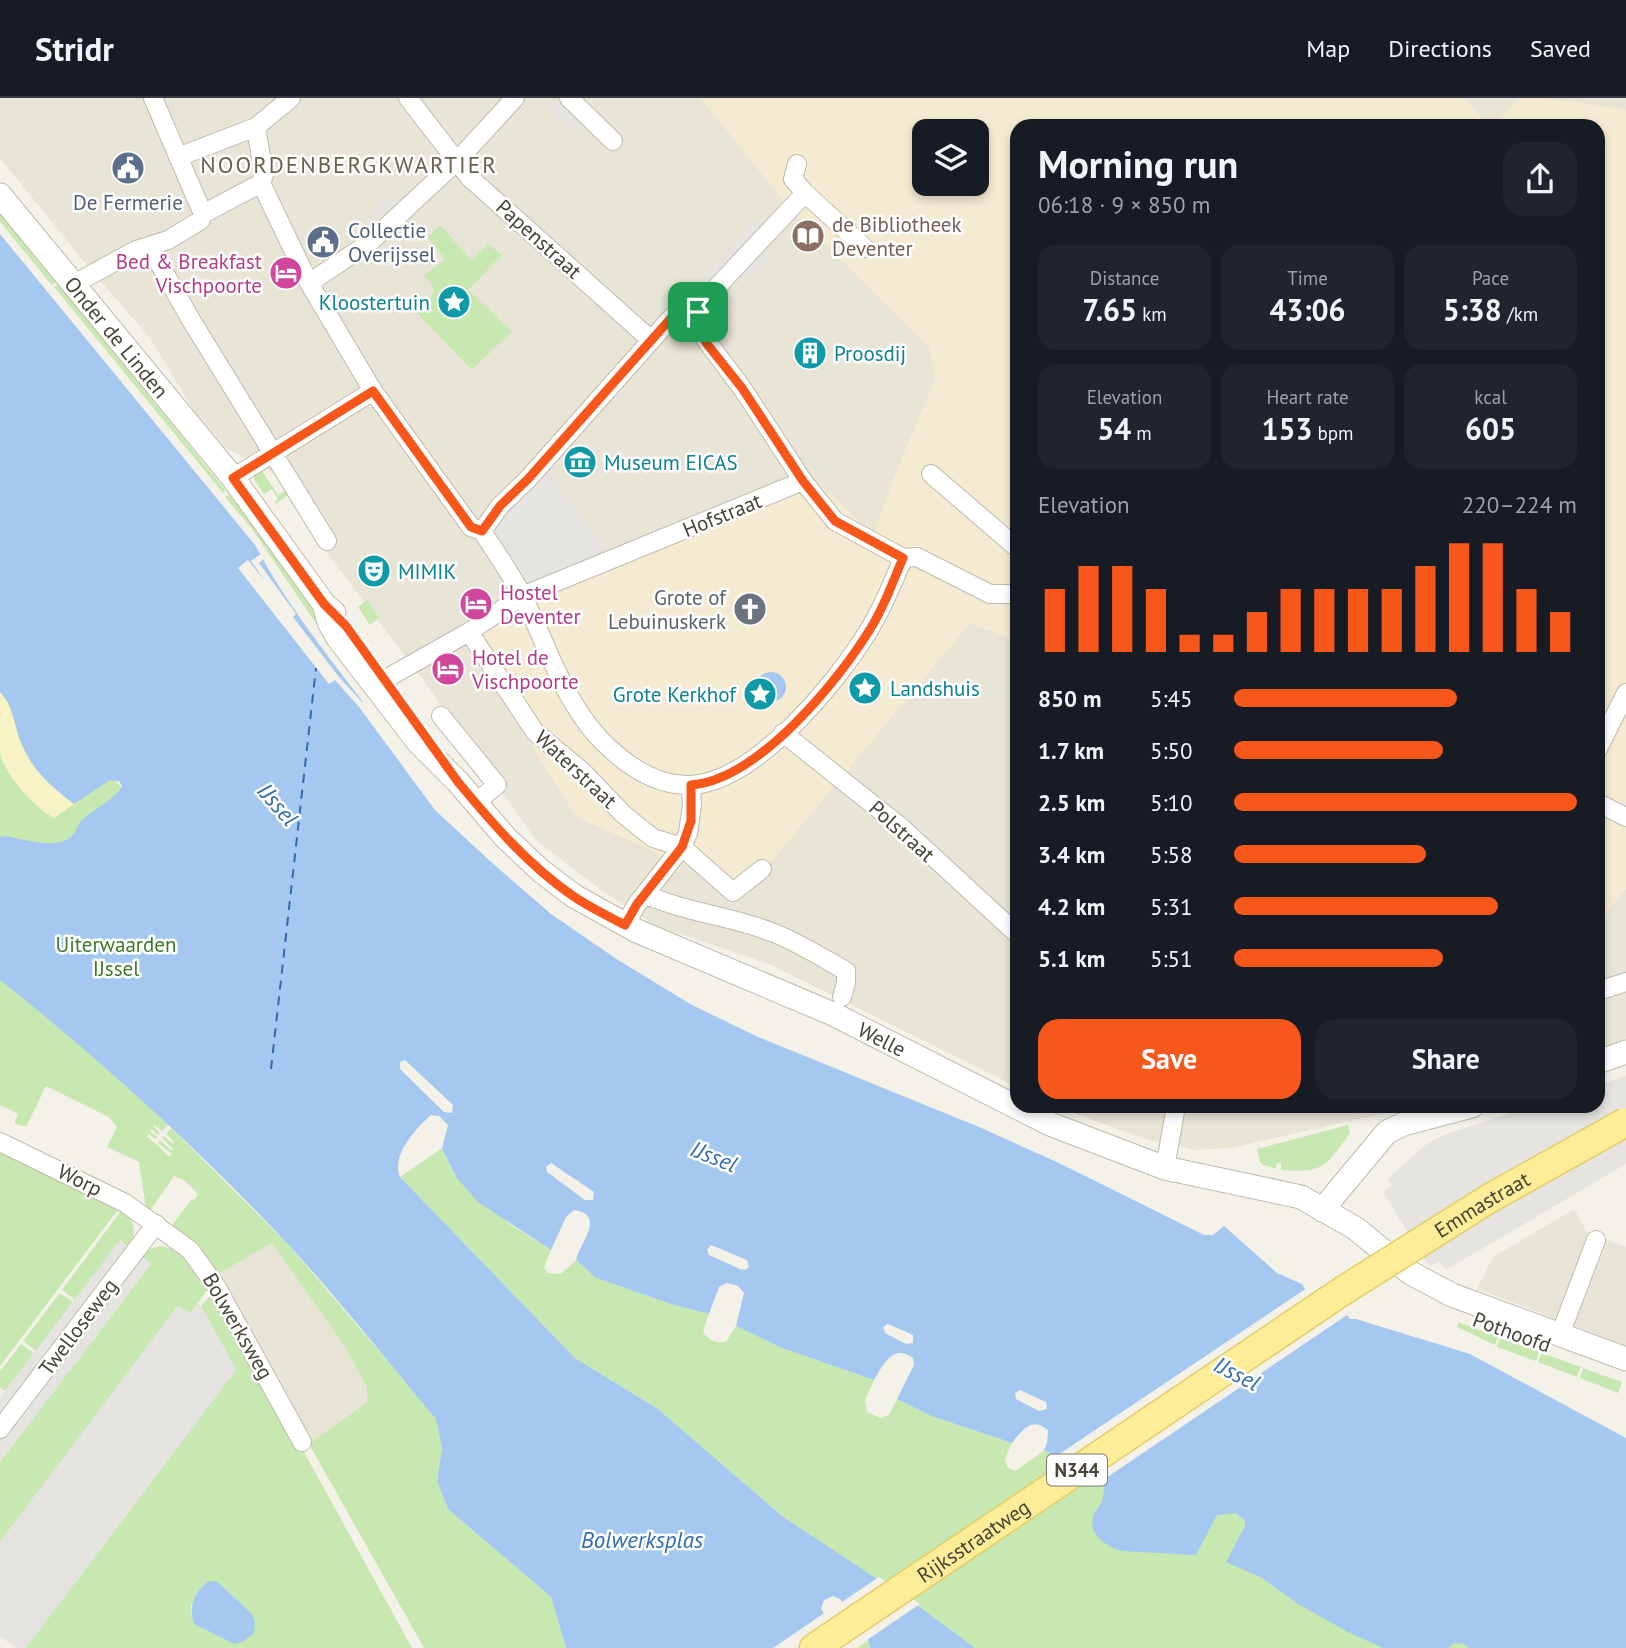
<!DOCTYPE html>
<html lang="en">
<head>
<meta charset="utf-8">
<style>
	:root { --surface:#171b24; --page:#20242c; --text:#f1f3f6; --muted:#9ea1a6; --line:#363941; --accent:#f8571b }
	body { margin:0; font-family:"PT Sans",sans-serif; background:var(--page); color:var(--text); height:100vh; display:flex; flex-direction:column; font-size:26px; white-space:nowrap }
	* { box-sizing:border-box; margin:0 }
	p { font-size:23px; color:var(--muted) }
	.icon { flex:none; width:38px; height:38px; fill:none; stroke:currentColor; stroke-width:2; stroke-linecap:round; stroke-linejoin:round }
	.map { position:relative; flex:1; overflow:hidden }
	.sheet { position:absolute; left:1010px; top:21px; width:595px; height:994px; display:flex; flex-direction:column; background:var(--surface); border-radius:21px; box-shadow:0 4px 10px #0003 }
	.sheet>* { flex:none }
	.buttons { position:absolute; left:912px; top:21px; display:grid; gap:14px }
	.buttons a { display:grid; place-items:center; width:77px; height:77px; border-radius:14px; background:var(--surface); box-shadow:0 4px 10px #0003; font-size:35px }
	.pin { position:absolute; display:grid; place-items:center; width:60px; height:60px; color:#fff; margin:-30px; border-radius:14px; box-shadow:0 4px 10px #0006 }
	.round { display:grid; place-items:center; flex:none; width:74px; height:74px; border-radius:21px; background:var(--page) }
	.summary { display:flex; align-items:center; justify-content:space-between; height:119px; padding:0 28px }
	h1 { font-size:38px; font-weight:700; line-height:52px }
	.metrics { display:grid; grid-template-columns:repeat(3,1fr); gap:10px; height:119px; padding:7px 28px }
	.metrics div { display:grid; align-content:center; border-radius:18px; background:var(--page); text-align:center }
	.metrics b { font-size:30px; font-weight:700 }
	.metrics small { font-size:19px; font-weight:400 }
	.metrics p { font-size:19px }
	.chart { height:196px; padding:14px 28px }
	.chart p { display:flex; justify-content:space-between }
	.chart svg { width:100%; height:126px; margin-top:7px; stroke:var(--accent); stroke-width:6 }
	.cta { display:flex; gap:14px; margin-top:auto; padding:14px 28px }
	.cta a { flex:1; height:80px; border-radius:21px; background:var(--accent); color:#fff; font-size:28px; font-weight:700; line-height:80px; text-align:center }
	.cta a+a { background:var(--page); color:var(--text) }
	ul { padding:0 28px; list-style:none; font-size:23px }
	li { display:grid; grid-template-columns:112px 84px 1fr; align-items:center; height:52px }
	li i { height:18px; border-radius:9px; background:var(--accent) }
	header { display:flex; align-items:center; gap:42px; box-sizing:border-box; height:98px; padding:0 35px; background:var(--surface); border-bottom:2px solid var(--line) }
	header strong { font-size:33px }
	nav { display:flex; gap:38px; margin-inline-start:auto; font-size:24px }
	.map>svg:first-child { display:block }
	.residential { fill:#e8e4d6 }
	.commercial { fill:#f5ebd3; fill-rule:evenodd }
	.green { fill:#c8e8b1; fill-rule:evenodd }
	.sand { fill:#f8f3c4 }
	.parking { fill:#e5e4e0 }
	.water { fill:#a5c8f0 }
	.pier { fill:#f4f2e8 }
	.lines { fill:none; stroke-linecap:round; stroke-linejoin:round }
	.ferry { stroke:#306bb3; stroke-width:2; stroke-dasharray:9 7; stroke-linecap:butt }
	.minor-casing { stroke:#bfbbaa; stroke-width:20 }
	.tertiary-casing { stroke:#bfbbaa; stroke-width:25 }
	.primary-casing { stroke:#e3cd67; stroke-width:31 }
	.minor { stroke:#fff; stroke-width:18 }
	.tertiary { stroke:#fff; stroke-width:23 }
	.primary { stroke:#fded98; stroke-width:28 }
	.primary-bridge-casing { stroke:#e3cd67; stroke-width:31; stroke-linecap:butt }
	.primary-bridge { stroke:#fded98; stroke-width:28 }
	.route-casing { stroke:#fff; stroke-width:14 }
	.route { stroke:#f8571b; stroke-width:9 }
	.labels { text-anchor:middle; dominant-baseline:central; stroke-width:5; stroke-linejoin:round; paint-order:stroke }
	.shield { fill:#fff; stroke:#7e7b73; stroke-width:2 }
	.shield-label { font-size:19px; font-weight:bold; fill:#474337 }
	.service-label { font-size:21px; fill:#4e5e75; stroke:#fff }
	.education-label { font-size:21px; fill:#785e54; stroke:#fff; text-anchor:start }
	.street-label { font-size:21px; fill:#474337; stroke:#fff }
	.hotel-label { font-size:21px; fill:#b23c85; stroke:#fff; text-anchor:start }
	.culture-label { font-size:21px; fill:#0d838f; stroke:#fff; text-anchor:start }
	.worship-label { font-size:21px; fill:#5b616d; stroke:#fff; text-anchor:end }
	.park-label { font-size:21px; fill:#3e792a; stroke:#fff }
	.neighbourhood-label { font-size:23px; letter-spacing:2px; fill:#6a624e; stroke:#fff }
	.water-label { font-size:23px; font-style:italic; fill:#306bb3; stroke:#fff }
</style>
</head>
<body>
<header>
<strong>Stridr</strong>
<nav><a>Map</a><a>Directions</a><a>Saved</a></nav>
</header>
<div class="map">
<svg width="1626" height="1550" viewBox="0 0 1626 1550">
	<rect width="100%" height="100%" fill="#f4f2e8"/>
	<path class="residential" d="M0,0H701L791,112L929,249L936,280L896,375L746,794L970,524L1017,543V989L769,866L656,828L605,795L536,742L421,579L324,451L300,389L226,350L194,313L150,240L81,160L0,60Z
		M1465,0H1519L1493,28H1488Z
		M1541,0H1626V12Z
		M1626,790V941L1598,952V825Z
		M1055,1008H1417L1230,1050L1194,1052L1142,1040Z
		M1574,1111L1587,1134L1626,1149V1248L1477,1191L1493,1159Z
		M272,1145L346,1250L367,1290V1304L309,1346L217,1177Z"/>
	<path class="commercial" d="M701,0H1465L1488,28H1017V543L970,525L746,794L576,719L460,532L807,375L873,436L896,375L936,281L929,249L791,112ZM924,33H976V86H924Z
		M1519,0H1541L1626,12V790L1598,825V28H1493Z"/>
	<path class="green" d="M0,115L56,184L52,187L0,124Z
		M440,127L471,162L488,146L502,157L468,192L512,233L472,272L416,214L434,195L433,188L424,178L445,161L428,140Z
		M58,186L226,393L223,395L54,189Z
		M262,373L278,397L288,391L291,395L276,406L274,404L278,401L272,391L264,396L254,382V378Z
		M229,396L271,451L316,516L321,533L252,431L225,399Z
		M367,502L379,520L370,527L358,509Z
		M0,540L121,689L285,921L160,1020L168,1027L162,1033L154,1027V1029L160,1035L158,1037L151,1031L150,1033L157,1039L155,1041L149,1036L147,1038L170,1059L172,1056L158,1045L160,1042L171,1052L173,1051L162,1040L164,1038L173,1046L174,1044L166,1036L171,1030L287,1145L437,1321L442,1350L437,1383L448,1411L551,1499L566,1550H424L309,1346L367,1304V1290L346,1250L272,1145L217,1177L171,1128L192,1101L194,1102L198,1097C192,1088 184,1081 174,1078L150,1113L146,1110L139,1064L107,1049L117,1029L109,1019L46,988L26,1029L14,1025L18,1016L0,1007V882L20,898L0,864Z
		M1348,1027L1350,1035C1325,1069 1325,1075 1281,1072V1065H1277L1276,1071L1261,1066L1257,1051Z
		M0,1048L120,1109L0,1268Z
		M442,1050L456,1079L511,1127L551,1152L544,1170L548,1175L561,1176L576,1162L596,1180L671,1206L709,1216L703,1233C709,1243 715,1245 726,1244L736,1228L782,1250L874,1282L865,1302L867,1314L880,1320L889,1317L897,1301L931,1318L1012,1345L1005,1361L1007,1369L1015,1373L1045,1352L1104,1382L1243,1415L1483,1550H857L918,1509L782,1418L658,1311L575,1260L400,1079Z
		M121,1113C135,1119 138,1137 128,1149L120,1143L75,1202L62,1192Z
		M161,1148L182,1153L210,1188L190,1216L178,1208L0,1444V1364L151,1166L142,1159L151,1150Z
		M213,1194L250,1256L412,1550H25L236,1272L201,1208ZM218,1484L251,1515L234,1546L194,1526L191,1515V1506Z
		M60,1195L73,1204L36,1253L23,1243Z
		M1459,1224L1498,1239L1495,1247L1457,1229Z
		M1500,1240L1539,1254L1536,1263L1497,1249Z
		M21,1246L34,1255L5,1293L0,1289V1273Z
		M1542,1255L1581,1269L1577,1279L1538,1264Z
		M1583,1270L1622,1284L1618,1295L1580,1280Z"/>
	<path class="sand" d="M0,594C15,609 13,630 23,649C36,672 53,690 74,706L54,720C34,709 4,677 0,654C0,635 0,613 0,594Z"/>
	<path class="parking" d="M559,1L583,23L573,34L549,12Z
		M393,97L399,106L378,120L372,111Z
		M756,121L764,128L729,166L721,159Z
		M760,154L768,162L752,179L744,172Z
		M718,162L726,169L708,189L700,181Z
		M725,193L733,200L717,217L709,210Z
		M548,375L606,454L570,474L528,482L490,429Z
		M1626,978V1066L1446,1172L1439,1163L1429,1169L1383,1094L1392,1088L1388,1081L1398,1071L1428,1045L1443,1037L1533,1008H1598V987Z
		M120,1142L151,1166L0,1364V1300Z
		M198,1205L201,1208L236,1272L26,1550H16L0,1538V1444L178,1207L190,1216Z"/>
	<path class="water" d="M0,136L255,447C285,504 324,553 363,604L359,609L435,712L490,763L551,816L618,862L692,907L756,938L979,1029L1059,1065L1204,1137H1213L1224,1128L1277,1175L1302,1186L1306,1193L1335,1200L1350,1221H1356L1470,1256L1626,1340V1550H1469L1464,1546L1454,1545L1448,1550H1383L1348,1534L1298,1506L1262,1480L1226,1464L1245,1428V1422L1235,1415L1217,1417L1196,1457L1122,1453C1108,1449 1088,1438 1093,1419C1095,1414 1099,1409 1101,1405C1104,1398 1104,1390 1104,1382L1044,1352L1047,1345L1048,1332C1032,1318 1022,1332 1012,1345L931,1318L897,1301L914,1267L913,1260C893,1245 883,1267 874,1282L782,1250L736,1228L744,1195L738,1188L727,1185L719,1189L709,1216L671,1206L596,1180L576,1162C581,1143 606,1117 574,1112L566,1119L551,1152L478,1104L456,1079L442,1050L448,1027L439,1018L431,1017C415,1031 391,1058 400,1079L575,1260L658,1311L782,1418L921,1510L975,1550H870L869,1544L840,1501L833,1498L824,1502L821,1511L847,1550H566L551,1499L448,1411L437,1383L442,1350L436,1321C386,1262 338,1200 285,1143C197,1050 101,962 0,882V739L5,738C24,741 54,752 71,739C76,734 78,725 83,721C96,710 112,703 122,689L119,683L110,682L74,706C53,690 34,674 23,649C14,630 15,609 0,594Z
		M756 589a15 15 0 1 1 30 0a15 15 0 1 1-30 0Z
		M208,1483L218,1484L251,1515L255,1524L254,1535L244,1543L234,1546L194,1526C188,1507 194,1496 208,1483Z"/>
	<path class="pier" d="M261,456L263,461L259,465L296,516L293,519L339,579L363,605L359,609L335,582L329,586L238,470L248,462L265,483L251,463Z
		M405,962L453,1007L452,1015L444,1014L400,971V964Z
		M551,1065L594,1094L593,1102H585L547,1074L546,1069Z
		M711,1147L747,1162L749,1169L745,1172L740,1171L709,1157L707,1152Z
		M1317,1186L1321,1187L1330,1199L1338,1198L1350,1215L1100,1384L1052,1361L1307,1190Z
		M888,1226L913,1237V1245L906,1246L885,1235L883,1229Z
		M1020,1292L1046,1304L1047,1311L1039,1313L1016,1301L1015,1295Z
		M879,1479L920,1506L864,1544L839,1506Z
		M826,1514L850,1550H773Z"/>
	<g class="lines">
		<path class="ferry" d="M271,971L316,570"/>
		<defs>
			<path id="minor" d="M153,0L203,116
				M408,0L469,79L651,242
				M569,0L613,43
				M256,29L264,77L261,85L309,185L373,293L471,429L482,433
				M178,59L256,29L291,0
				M797,66L793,81L805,95L865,150
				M805,95L700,207L697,224L700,234L742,290L803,383L835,423L903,460
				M150,149L191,222L327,443
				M309,185L369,145L456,64L515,0
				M74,186L136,152L168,142L201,122L203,116L261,85
				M931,376L1017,450
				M233,380L373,293
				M482,433C496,455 512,477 524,501C547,547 563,601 599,640C623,665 654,688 690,687C755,685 838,583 869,532C883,509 893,485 903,460
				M482,433L500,408L528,381L672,219L698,214
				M903,460L917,459L990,496H1017
				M469,534L535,634L583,674L623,716L653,740L682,749L733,794L762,771
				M373,588L469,534L522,498L803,383
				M441,618L497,687L475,705
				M783,635L901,729L1017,836
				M1598,651L1626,595
				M1598,705L1626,719
				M645,796C686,815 732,818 774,835C799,845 823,860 846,873V885L842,899
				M625,827L637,806L682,749L688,735L692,707L691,687
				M1598,893L1626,884
				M0,1044L125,1105L190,1152L216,1188L302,1344
				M1165,1070L1176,1008
				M1560,1237L1596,1142
				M0,1331L156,1126"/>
			<g id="tertiary">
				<path id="s1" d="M0,97L233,380L324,506L334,515"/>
				<path id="s2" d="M324,506L329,524L338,540L418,644L458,684L506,740L541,773L574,798L637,833L833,916L1050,1026L1165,1070L1301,1099L1355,1130L1409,1174L1452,1197L1626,1261"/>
				<path d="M1598,964L1626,954"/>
				<path d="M1322,1112L1387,1034L1404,1026L1472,1008"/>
			</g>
			<g id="primary">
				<path id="s3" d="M814,1550L1341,1194"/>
			</g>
		</defs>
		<use href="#minor" class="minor-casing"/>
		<use href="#tertiary" class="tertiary-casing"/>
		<use href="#primary" class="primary-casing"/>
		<use href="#minor" class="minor"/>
		<use href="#tertiary" class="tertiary"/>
		<use href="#primary" class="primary"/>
		<defs>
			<g id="primary-bridge">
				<path id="s4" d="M1341,1194L1490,1100L1626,1024"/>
			</g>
		</defs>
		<use href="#primary-bridge" class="primary-bridge-casing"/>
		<use href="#primary-bridge" class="primary-bridge"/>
	</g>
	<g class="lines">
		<defs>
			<path id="route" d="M698,214L697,229L707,246L742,290L803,383L835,423L903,460C893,483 885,507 872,528C839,583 758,682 691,687V723L682,749L637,806L625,827C608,818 589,809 573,798C528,767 492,725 458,684L346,528L324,506L233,380L373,293L471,429L482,433L500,408L528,381L672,219Z"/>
		</defs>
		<use href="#route" class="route-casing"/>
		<use href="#route" class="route"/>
	</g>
	<defs>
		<symbol id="civic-disc" viewBox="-11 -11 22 22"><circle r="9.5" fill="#5c6f8a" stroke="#fff"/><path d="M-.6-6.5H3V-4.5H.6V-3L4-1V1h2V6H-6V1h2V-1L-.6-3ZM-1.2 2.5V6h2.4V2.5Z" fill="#fff"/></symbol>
		<symbol id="library-disc" viewBox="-11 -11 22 22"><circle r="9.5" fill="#8d6e63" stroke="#fff"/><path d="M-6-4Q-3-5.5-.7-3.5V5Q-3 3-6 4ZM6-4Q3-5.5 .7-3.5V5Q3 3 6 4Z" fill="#fff"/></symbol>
		<symbol id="hotel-disc" viewBox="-11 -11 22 22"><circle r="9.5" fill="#d1479c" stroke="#fff"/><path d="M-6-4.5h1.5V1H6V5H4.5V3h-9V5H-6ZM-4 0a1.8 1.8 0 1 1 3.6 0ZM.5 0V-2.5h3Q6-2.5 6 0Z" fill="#fff"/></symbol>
		<symbol id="sight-disc" viewBox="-11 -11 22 22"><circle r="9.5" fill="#0f9aa8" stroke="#fff"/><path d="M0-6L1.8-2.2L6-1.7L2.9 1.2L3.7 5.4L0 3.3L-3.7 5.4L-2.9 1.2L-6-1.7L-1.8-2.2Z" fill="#fff"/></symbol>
		<symbol id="building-disc" viewBox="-11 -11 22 22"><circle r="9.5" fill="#0f9aa8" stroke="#fff"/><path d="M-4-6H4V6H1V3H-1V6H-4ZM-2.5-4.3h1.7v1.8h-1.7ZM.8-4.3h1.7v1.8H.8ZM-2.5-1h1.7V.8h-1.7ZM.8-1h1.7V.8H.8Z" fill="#fff"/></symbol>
		<symbol id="museum-disc" viewBox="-11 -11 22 22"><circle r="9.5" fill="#0f9aa8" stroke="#fff"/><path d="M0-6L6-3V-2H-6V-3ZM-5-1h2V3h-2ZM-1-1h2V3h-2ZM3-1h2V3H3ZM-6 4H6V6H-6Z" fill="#fff"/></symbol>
		<symbol id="theatre-disc" viewBox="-11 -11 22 22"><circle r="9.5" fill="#0f9aa8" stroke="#fff"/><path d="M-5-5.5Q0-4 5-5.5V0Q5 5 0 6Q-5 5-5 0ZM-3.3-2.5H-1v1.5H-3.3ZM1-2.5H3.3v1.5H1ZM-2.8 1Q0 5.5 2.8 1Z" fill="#fff"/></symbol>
		<symbol id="church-disc" viewBox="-11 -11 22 22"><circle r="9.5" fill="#6b7280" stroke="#fff"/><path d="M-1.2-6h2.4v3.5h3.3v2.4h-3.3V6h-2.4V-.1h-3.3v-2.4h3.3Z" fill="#fff"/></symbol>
	</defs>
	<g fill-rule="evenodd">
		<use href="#civic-disc" x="109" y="51" width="38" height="38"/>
		<use href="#library-disc" x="789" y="119" width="38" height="38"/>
		<use href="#civic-disc" x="304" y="125" width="38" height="38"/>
		<use href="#hotel-disc" x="267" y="156" width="38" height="38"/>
		<use href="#sight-disc" x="435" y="185" width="38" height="38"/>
		<use href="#building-disc" x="791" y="236" width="38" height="38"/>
		<use href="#museum-disc" x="561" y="345" width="38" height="38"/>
		<use href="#theatre-disc" x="355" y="454" width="38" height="38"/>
		<use href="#hotel-disc" x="457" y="487" width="38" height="38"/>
		<use href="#church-disc" x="731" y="492" width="38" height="38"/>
		<use href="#hotel-disc" x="429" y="552" width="38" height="38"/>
		<use href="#sight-disc" x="846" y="571" width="38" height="38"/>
		<use href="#sight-disc" x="741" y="577" width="38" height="38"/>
	</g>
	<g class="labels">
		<rect class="shield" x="1047" y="1356.5" width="60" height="31" rx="5"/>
		<g class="shield-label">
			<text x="1077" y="1372">N344</text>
		</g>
		<g class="service-label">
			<text x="128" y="104">De Fermerie</text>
			<text x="348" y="132" text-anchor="start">Collectie<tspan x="348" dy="24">Overijssel</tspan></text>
		</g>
		<g class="education-label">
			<text x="832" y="126">de Bibliotheek<tspan x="832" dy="24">Deventer</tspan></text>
		</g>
		<g class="street-label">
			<text transform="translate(539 141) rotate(42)">Papenstraat</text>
			<text stroke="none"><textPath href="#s1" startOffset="184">Onder de Linden</textPath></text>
			<text transform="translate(722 417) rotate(-22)">Hofstraat</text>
			<text transform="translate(576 671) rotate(43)">Waterstraat</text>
			<text transform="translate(902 733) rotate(42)">Polstraat</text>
			<text stroke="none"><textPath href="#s2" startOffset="728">Welle</textPath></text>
			<text transform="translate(80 1082) rotate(26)">Worp</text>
			<text stroke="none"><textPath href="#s4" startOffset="166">Emmastraat</textPath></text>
			<text transform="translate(238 1228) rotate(60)">Bolwerksweg</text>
			<text transform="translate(78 1229) rotate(-53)">Twelloseweg</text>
			<text transform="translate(1512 1234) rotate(20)">Pothoofd</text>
			<text stroke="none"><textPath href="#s3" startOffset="192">Rijksstraatweg</textPath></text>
		</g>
		<g class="hotel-label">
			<text x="262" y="163" text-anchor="end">Bed &amp; Breakfast<tspan x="262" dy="24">Vischpoorte</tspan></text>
			<text x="500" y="494">Hostel<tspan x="500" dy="24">Deventer</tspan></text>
			<text x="472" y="559">Hotel de<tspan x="472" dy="24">Vischpoorte</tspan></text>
		</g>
		<g class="culture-label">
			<text x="430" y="204" text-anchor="end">Kloostertuin</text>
			<text x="834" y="255">Proosdij</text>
			<text x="604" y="364">Museum EICAS</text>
			<text x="398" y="473">MIMIK</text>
			<text x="890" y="590">Landshuis</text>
			<text x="736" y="596" text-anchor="end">Grote Kerkhof</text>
		</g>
		<g class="worship-label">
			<text x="726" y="499">Grote of<tspan x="726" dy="24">Lebuinuskerk</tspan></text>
		</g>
		<g class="park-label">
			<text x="116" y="846">Uiterwaarden<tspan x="116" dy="24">IJssel</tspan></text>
		</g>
		<g class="neighbourhood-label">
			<text x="349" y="66">NOORDENBERGKWARTIER</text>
		</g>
		<g class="water-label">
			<text transform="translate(278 706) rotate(49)">IJssel</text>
			<text transform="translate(714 1058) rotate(22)">IJssel</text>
			<text transform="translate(1237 1275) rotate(27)">IJssel</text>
			<text x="642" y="1441">Bolwerksplas</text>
		</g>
	</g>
</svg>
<div class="buttons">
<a><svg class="icon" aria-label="layers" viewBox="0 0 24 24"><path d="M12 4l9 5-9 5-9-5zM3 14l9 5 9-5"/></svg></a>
</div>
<div class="pin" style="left:698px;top:214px;background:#1e9e55"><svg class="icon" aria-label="arrive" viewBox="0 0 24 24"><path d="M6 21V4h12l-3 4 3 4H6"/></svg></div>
<section class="sheet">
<div class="summary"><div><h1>Morning run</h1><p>06:18 · 9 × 850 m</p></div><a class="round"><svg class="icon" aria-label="share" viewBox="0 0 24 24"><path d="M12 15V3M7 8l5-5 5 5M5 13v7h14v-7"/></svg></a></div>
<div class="metrics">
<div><p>Distance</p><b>7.65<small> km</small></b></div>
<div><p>Time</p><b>43:06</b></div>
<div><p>Pace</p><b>5:38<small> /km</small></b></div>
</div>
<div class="metrics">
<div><p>Elevation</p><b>54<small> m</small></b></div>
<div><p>Heart rate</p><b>153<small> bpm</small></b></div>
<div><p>kcal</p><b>605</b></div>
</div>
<div class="chart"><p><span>Elevation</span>220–224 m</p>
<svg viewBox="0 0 160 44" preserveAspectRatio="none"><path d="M5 44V22M15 44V14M25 44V14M35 44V22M45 44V38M55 44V38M65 44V30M75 44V22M85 44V22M95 44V22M105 44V22M115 44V14M125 44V6M135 44V6M145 44V22M155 44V30"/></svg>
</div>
<ul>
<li><b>850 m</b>5:45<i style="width:65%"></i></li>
<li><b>1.7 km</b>5:50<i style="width:61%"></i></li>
<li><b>2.5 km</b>5:10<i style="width:100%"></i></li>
<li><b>3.4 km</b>5:58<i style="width:56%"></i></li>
<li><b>4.2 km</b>5:31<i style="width:77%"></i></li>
<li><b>5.1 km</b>5:51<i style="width:61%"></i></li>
</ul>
<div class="cta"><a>Save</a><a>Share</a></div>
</section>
</div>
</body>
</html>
